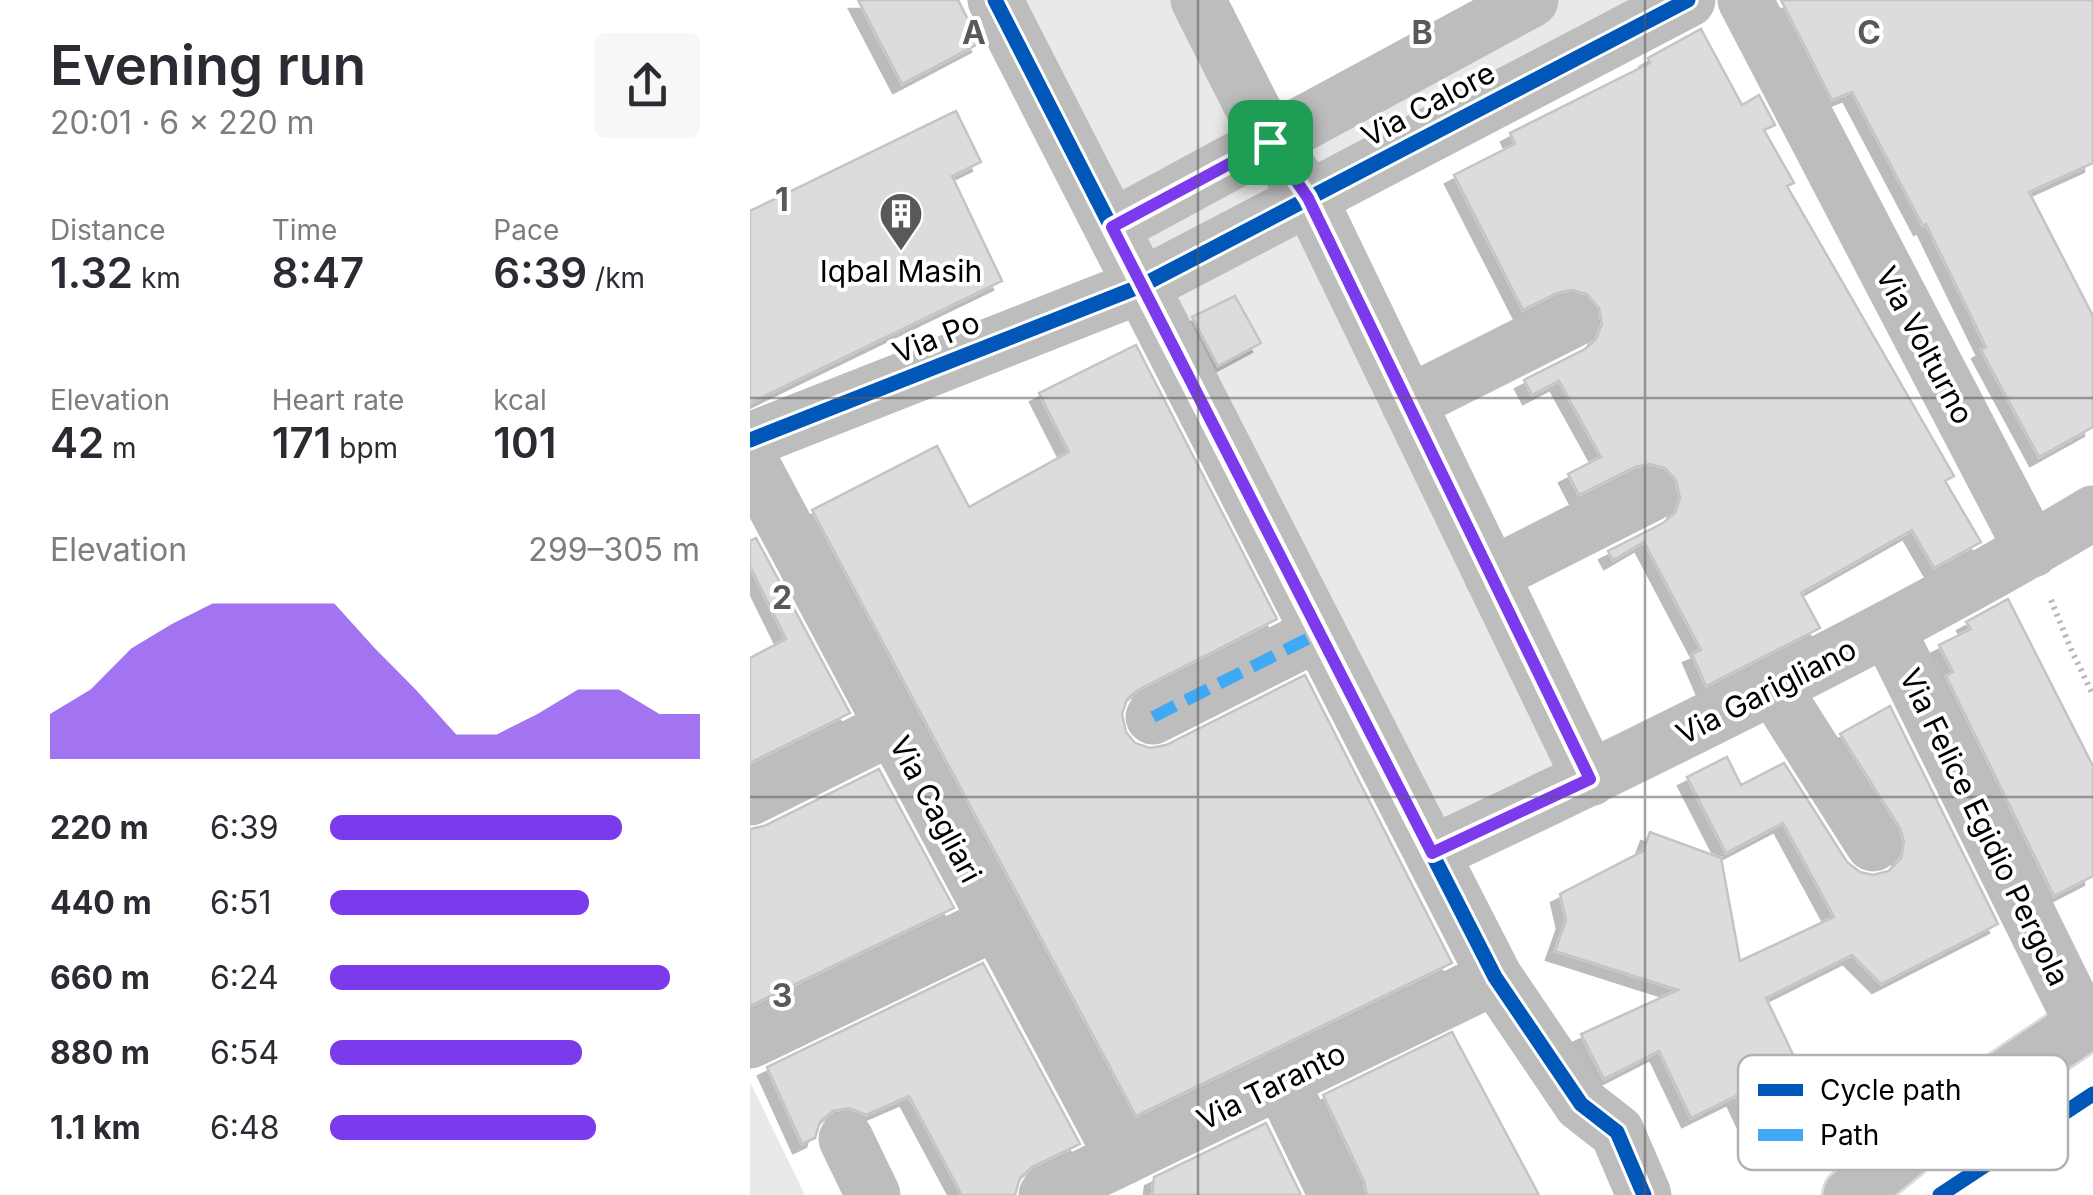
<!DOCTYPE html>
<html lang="en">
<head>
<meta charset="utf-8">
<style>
	:root { --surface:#fff; --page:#f7f7f7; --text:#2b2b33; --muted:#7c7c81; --accent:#7c3aed }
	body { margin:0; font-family:Inter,sans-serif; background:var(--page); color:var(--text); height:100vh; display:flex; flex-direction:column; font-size:38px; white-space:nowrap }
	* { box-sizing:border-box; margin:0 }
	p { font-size:32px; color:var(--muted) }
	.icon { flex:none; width:55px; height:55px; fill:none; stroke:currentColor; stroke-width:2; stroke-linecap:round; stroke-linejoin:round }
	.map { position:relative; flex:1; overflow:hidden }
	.sheet { display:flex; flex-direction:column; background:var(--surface); width:750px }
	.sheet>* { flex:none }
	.pin { position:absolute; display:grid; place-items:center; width:85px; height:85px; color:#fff; margin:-42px; border-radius:20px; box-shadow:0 5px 15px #0006 }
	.round { display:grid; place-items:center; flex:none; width:105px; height:105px; border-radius:10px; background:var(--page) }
	.headline { display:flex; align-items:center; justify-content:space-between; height:170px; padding:0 50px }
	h1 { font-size:55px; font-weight:600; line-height:75px }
	.figures { display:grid; grid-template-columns:repeat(3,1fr); gap:15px; height:170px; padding:10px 50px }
	.figures div { display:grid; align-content:center }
	.figures b { font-size:42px; font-weight:600 }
	.figures small { font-size:28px; font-weight:400 }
	.figures p { font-size:28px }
	.chart { height:280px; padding:20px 50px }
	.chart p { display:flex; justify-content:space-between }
	.chart svg { width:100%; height:180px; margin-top:10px; fill:var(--accent); opacity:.7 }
	ul { padding:0 50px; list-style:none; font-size:32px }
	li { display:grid; grid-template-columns:160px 120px 1fr; align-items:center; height:75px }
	li i { height:25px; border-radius:12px; background:var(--accent) }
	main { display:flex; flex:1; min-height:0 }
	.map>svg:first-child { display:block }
	.green { fill:#e9e9e9 }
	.building { fill:#dcdcdc; stroke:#c4c4c4; stroke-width:2.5; filter:url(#shadow) }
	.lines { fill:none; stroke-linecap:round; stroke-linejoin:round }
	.major-casing { stroke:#dbdbdb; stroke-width:60 }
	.path { stroke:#b8b8b8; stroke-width:6; stroke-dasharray:2.5 5; stroke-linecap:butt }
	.minor { stroke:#bdbdbd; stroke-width:55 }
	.major { stroke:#bdbdbd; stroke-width:55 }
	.quiet { stroke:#3fa9f5; stroke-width:12; stroke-dasharray:25 12; stroke-linecap:butt }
	.cycleway-casing { stroke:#fff; stroke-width:21 }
	.cycleway { stroke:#0057b8; stroke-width:15 }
	.route-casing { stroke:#fff; stroke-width:20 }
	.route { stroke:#7c3aed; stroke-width:12 }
	.grid { fill:none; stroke:#595959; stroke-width:2.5; stroke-opacity:0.55 }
	.labels { text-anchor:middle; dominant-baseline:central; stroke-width:8; stroke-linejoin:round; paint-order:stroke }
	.street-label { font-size:30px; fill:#000; stroke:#fff }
	.poi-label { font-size:30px; fill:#000; stroke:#fff }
	.key { fill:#fff; stroke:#b2b2b2; stroke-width:2.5 }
	.key-label { font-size:28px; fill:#000 }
	.grid-label { font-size:32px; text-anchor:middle; font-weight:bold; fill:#595959; stroke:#fff; stroke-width:8; stroke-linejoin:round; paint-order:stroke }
</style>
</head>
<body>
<main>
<section class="sheet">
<div class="headline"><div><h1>Evening run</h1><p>20:01 · 6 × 220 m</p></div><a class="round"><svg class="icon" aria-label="share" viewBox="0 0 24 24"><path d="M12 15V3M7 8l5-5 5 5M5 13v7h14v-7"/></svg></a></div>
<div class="figures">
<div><p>Distance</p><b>1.32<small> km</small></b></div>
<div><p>Time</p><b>8:47</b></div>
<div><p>Pace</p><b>6:39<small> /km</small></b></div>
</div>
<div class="figures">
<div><p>Elevation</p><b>42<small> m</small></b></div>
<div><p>Heart rate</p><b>171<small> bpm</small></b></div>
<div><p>kcal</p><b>101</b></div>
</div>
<div class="chart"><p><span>Elevation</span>299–305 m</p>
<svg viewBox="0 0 160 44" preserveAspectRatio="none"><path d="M0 44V33L10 27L20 17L30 11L40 6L50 6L60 6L70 6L80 17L90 27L100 38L110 38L120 33L130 27L140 27L150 33L160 33V44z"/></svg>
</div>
<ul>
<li><b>220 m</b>6:39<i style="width:79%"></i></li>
<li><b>440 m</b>6:51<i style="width:70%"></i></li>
<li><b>660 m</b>6:24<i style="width:92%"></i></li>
<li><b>880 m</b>6:54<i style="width:68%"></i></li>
<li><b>1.1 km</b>6:48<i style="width:72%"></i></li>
</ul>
</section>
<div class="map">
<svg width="1343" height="1195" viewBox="0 0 1343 1195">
	<defs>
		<filter id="shadow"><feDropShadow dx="-9" dy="9" stdDeviation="0" flood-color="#0004"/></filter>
	</defs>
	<rect width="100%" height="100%" fill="#fff"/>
	<path class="green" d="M245,0H448L520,142L781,0H936L559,198L840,779L682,853Z
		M0,1082L55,1195H0Z"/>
	<path class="building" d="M108,0H208L230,43L152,84Z
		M1031,0H1343V163L1279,192L1343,316V427L1289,457L1231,350L1236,347L1176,224L1173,226L1102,92L1082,100Z
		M951,29L992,105L1009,95L1025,125L1014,130L1044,183L1037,186L1204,476L1195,481L1231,542L1184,568L1162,530L1051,593L1070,628L956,686L942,654L951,650L894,542L863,560L858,551L913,523L925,513L930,498L926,480L915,468L900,464L885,467L829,495L818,474L851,457L809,381L782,395L774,380L835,349L846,339L852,324L849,308L837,294L822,290L807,293L773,310L704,175L765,144L760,133L900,63L898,58Z
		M206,111L231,162L202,176L252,281L0,403V211Z
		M485,296L511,343L468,366L442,317Z
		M386,345L527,619L388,690L377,699L372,714L376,732L385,743L400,748L416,745L555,675L702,963L386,1116L62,510L187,446L219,507L319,452L289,393Z
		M6,538L100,713L0,763V658L36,639L0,566V541Z
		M1258,599L1343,766V876L1304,896L1196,676L1203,672L1189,645L1221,629L1216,622Z
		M1140,706L1248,924L1131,984L1102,955L1016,998L1048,1065L1035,1072L1064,1132L1014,1156L986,1096L941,1118L909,1051L854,1079L831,1034L928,990L805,951L816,920L810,894L893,851L900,832L971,858L990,961L1084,917L1033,823L976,853L937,777L977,757L991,785L1034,763L1097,862L1110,872L1123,875L1139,871L1151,858L1154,842L1150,828L1090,734Z
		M129,769L204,908L0,1006V829L14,826Z
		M233,963L330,1144L282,1167L270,1178L265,1195H212L159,1096L116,1115L99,1108L83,1111L70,1122L65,1138L52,1144L17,1067Z
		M702,1032L789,1195H617L614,1181L573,1095Z
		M516,1123L551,1195H402L404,1177Z"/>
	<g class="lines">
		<defs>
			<path id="major" d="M1101,1195L1154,1152L1172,1134L1343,1018"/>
		</defs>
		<use href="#major" class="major-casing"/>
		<path class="path" d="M1301,600L1321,649L1343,695"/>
		<path class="minor" d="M245,0L745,977L831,1104L867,1132L894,1195
			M448,0L520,142L559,197L840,779
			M995,0L1282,550
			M362,227L781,0
			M658,403L821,321
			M0,440L391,286L938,0
			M0,460L373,1158
			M741,575L899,495
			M1138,630L1333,1025
			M1023,687L1123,844
			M403,717L569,633
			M0,798L143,727
			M682,853C796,800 910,744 1023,687C1132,632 1239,576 1343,513
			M0,1041L247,922
			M531,1081L586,1195
			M96,1139L123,1195
			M296,1195L745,977"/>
		<use href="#major" class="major"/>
		<path class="quiet" d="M403,717L569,633"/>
		<defs>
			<path id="cycleway" d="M245,0L745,977L831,1104L867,1132L894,1195
				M0,440L391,286L938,0
				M1190,1195L1343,1094"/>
		</defs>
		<use href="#cycleway" class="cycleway-casing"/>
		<use href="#cycleway" class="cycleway"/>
	</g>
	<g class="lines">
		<defs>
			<path id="route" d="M520,142L558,198L840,779L682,853L362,227Z"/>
		</defs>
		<use href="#route" class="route-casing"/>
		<use href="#route" class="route"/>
	</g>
	<path class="grid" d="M448,0V1195M895,0V1195M0,398H1343M0,797H1343"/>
	<defs>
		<symbol id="building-pin" viewBox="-11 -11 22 30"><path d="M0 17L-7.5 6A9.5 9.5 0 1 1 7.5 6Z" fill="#595959" stroke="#fff"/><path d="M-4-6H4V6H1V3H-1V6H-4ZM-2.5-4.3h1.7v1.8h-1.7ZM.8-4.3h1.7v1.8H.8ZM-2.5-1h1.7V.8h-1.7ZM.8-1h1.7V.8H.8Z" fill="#fff"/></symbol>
	</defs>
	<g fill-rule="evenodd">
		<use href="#building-pin" x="126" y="189" width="50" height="68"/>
	</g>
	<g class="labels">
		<g class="street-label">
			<text transform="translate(678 104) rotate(-28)">Via Calore</text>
			<text transform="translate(186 337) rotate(-22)">Via Po</text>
			<text transform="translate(1175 345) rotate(62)">Via Volturno</text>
			<text transform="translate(1016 691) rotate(-27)">Via Garigliano</text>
			<text transform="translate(186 809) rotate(62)">Via Cagliari</text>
			<text transform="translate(1235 827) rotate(64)">Via Felice Egidio Pergola</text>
			<text transform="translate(521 1086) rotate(-26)">Via Taranto</text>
		</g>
		<g class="poi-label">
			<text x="151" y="271">Iqbal Masih</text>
		</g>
	</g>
	<rect x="988" y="1055" width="330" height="115" rx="15" class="key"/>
	<rect x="1008" y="1084" width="45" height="12" fill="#0057b8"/>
	<rect x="1008" y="1129" width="45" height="12" fill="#3fa9f5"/>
	<g class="key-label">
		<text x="1070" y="1100">Cycle path</text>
		<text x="1070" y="1145">Path</text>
	</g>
	<g class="grid-label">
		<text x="224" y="44">A</text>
		<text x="672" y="44">B</text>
		<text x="1119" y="44">C</text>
		<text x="32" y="211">1</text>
		<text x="32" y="609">2</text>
		<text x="32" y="1007">3</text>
	</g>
</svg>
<div class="pin" style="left:520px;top:142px;background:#1e9e55"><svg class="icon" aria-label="arrive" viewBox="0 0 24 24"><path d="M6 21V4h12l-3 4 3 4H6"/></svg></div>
</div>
</main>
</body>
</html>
